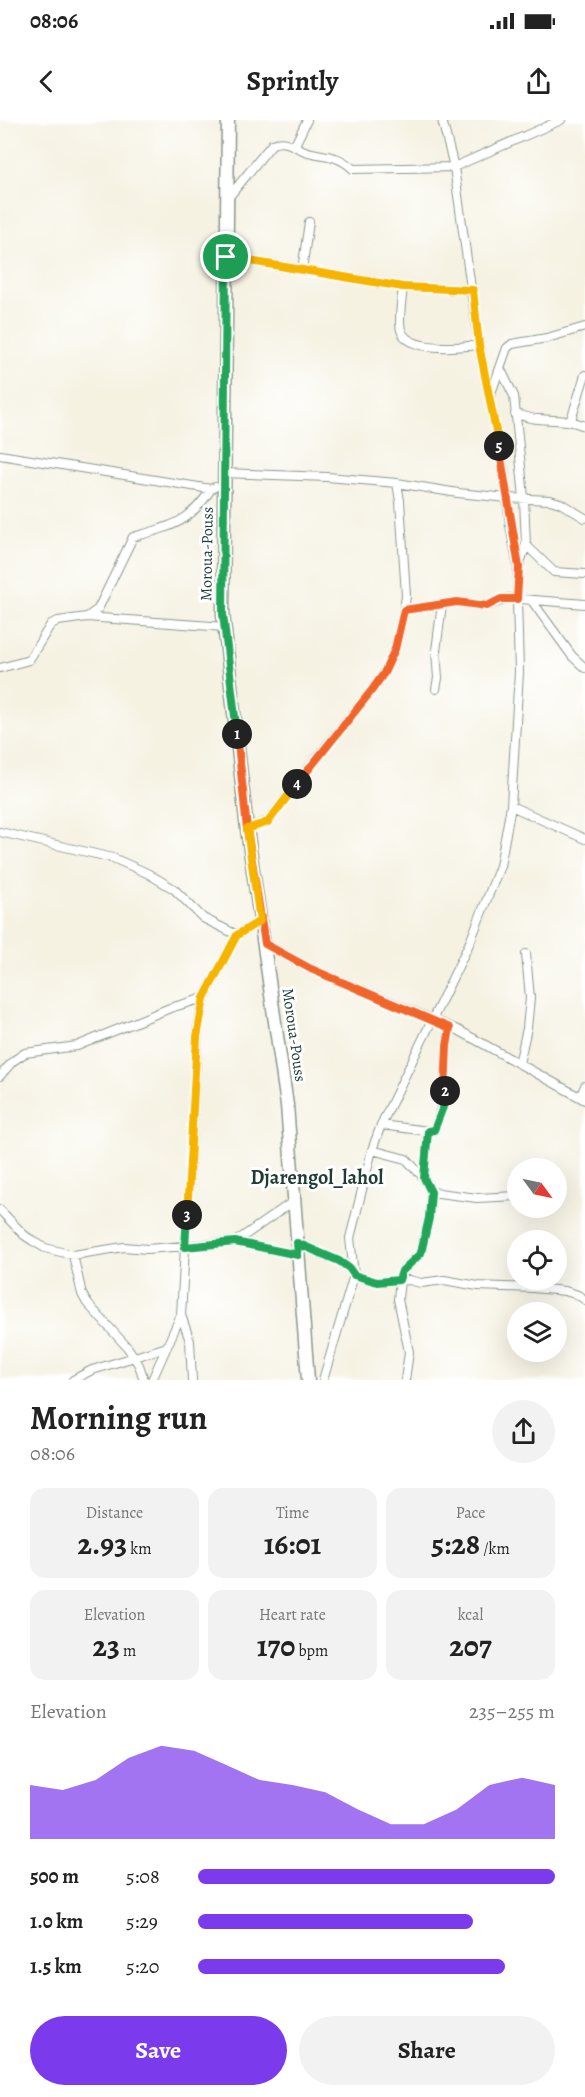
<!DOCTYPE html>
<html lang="en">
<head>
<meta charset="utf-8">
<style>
	:root { --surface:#fff; --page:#f2f2f2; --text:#222; --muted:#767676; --accent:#7c3aed }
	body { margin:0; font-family:Alegreya,serif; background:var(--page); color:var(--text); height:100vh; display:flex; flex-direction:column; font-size:22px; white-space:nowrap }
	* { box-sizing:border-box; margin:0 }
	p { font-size:20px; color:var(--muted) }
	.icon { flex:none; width:33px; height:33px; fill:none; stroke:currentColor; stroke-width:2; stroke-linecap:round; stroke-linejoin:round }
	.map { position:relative; height:1260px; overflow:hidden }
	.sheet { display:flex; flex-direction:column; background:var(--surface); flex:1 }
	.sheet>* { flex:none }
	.needle { width:39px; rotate:123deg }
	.tools { position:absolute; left:507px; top:1038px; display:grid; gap:12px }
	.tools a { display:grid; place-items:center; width:60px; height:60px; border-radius:50%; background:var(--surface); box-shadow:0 6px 24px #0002; font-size:30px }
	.pin { position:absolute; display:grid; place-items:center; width:51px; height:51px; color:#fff; margin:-26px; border:3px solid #fff; border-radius:50%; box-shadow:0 2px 6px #0007 }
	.km { position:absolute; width:30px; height:30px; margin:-15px; border-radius:50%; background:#222; color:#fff; font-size:16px; line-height:30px; text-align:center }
	.round { display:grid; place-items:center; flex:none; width:63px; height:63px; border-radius:32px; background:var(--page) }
	.overview { display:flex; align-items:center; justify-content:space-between; height:102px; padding:0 30px }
	h1 { font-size:33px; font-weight:700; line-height:45px }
	.stats { display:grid; grid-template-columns:repeat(3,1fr); gap:9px; height:102px; padding:6px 30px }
	.stats div { display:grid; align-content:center; border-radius:15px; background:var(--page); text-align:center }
	.stats b { font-size:30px; font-weight:700 }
	.stats small { font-size:16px; font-weight:400 }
	.stats p { font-size:16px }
	.chart { height:168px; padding:12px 30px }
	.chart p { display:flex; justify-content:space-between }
	.chart svg { width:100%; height:108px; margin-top:6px; fill:var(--accent); opacity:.7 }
	.action { display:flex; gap:12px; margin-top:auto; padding:12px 30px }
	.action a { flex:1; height:69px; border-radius:36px; background:var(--accent); color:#fff; font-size:24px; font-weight:700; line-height:69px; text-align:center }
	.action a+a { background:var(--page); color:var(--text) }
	ul { padding:0 30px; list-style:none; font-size:20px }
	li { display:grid; grid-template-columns:96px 72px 1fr; align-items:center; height:45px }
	li i { height:15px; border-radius:8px; background:var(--accent) }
	.status { display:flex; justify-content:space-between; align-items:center; height:42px; padding:0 30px; background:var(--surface); direction:ltr }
	.status svg { height:16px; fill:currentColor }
	header { display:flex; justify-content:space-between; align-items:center; height:78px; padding:0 30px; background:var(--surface); font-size:27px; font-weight:700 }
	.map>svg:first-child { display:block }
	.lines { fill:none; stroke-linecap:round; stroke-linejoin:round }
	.minor-casing { stroke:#8a988b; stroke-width:10 }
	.primary-casing { stroke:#8a988b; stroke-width:15 }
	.minor { stroke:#fff; stroke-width:8 }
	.primary { stroke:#fff; stroke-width:12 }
	.split-1-casing { stroke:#fff; stroke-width:12 }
	.split-2-casing { stroke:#fff; stroke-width:12 }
	.split-3-casing { stroke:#fff; stroke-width:12 }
	.split-4-casing { stroke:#fff; stroke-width:12 }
	.split-5-casing { stroke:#fff; stroke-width:12 }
	.split-6-casing { stroke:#fff; stroke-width:12 }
	.split-1 { stroke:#22a559; stroke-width:8 }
	.split-2 { stroke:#f0652b; stroke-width:8 }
	.split-3 { stroke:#22a559; stroke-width:8 }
	.split-4 { stroke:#f5b400; stroke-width:8 }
	.split-5 { stroke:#f0652b; stroke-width:8 }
	.split-6 { stroke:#f5b400; stroke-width:8 }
	.labels { text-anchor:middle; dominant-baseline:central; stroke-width:6; stroke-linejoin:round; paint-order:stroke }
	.street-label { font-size:16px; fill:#1f3d34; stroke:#fff }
	.quarter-label { font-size:20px; font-weight:bold; fill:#1f3d34; stroke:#fff }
</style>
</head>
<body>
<div class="status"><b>08:06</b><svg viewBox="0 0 49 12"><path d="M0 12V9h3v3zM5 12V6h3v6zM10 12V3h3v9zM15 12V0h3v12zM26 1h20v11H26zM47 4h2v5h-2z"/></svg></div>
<header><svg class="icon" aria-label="back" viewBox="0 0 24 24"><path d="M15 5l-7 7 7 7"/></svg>Sprintly<svg class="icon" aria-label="share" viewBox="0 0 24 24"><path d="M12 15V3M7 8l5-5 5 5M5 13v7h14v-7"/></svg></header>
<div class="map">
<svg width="585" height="1260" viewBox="0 0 585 1260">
	<rect width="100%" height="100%" fill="#fff"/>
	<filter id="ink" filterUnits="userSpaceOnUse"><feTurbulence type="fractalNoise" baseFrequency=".0167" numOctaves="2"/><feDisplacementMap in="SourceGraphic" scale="12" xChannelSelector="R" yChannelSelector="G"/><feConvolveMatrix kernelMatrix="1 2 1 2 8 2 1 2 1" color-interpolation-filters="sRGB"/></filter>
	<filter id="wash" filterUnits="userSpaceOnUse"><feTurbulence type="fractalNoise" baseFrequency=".008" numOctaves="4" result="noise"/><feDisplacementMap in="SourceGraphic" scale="24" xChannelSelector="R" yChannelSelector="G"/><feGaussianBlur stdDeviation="1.35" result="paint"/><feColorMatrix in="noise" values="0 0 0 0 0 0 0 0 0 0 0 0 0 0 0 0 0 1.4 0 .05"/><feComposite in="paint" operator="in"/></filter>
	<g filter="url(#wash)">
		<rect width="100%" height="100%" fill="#f5f2e2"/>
	</g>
	<g filter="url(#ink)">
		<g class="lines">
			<defs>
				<path id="minor" d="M295,25L307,0
					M228,78L272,24C287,18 294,28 308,32C327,37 337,34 353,49L454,47L561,0
					M226,137L403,167L473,170
					M302,150L309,102
					M403,167C402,178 398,200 401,210C408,233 460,227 479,225
					M501,250L514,276L524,378L526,425L519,446
					M490,276L507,228L512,224L547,218L585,207
					M515,294C523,295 530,299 538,299C558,301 565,298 585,306
					M571,300L585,255
					M0,335L211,369L215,367
					M224,353L327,357L397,363L458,373L508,378L550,380L560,383L585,398
					M526,425L554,452L585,454
					M532,481L572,536L585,548
					M404,490L457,482L487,486L508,478L585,484
					M87,497L225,507
					M0,548L29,540L51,504L58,501L87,497L98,489L133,417C170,407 190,403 211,369
					M436,569L438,558L436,531L442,484
					M511,686L585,719
					M247,709L268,701L315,640L372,570L384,553L395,529L404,490L406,476L400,381L397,363
					M0,712L113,738L147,753L174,769L203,798L237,815
					M265,824L311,849L458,910L585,980
					M519,944L527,908L530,878L526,834
					M0,956L13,941L25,933L77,926L170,888L204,878
					M580,977L585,966
					M381,1005L428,1011L434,1010C450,972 442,946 450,908
					M372,1030L406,1039L424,1058
					M431,1072L477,1078L518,1076
					M0,1090L24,1115L33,1121L45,1128L73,1135L124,1127L147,1129L235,1122L298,1135
					M235,1122L294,1081
					M297,1123L339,1141L349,1148L354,1155L377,1162L409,1160L421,1163L444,1160L478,1166L533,1168L565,1171L578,1175L585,1180
					M73,1135L82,1174L87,1183L128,1228L139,1245L144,1260
					M73,1260L92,1250L167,1227
					M152,1260L181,1195
					M192,1260L190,1221L181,1195L198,909L204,878L237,815L260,801
					M323,1260L354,1155L350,1118L372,1030L381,1005L470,822L500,746L511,686L519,552L517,479L518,447L510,405L504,351L479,225L454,47L442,0
					M405,1260L409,1232L398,1179L400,1160L402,1151L421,1133L429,1098L431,1072L424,1058L428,1011"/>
				<path id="primary" d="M228,0L223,494L247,709L287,985L308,1260"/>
			</defs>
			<use href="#minor" class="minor-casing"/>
			<use href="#primary" class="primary-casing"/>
			<use href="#minor" class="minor"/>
			<use href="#primary" class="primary"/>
		</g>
	</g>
	<g class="lines" filter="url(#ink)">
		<defs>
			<path id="split-1" d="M226,137L223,494L237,614"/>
			<path id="split-2" d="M237,614L247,709L265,824L311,849L450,908L447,926L445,971"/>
			<path id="split-3" d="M187,1095L185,1127L235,1122L298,1135L297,1123L339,1141L349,1148L354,1155L377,1162L399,1160L402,1151L421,1133L429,1098L431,1072L424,1058L428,1011L434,1010L443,987L445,971"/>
			<path id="split-4" d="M187,1095L197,917L204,878L237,815L260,801L247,709L268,702L297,664"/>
			<path id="split-5" d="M297,664L372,570L384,553L395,529L404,490L457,482L487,486L501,479H517L519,447L499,326"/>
			<path id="split-6" d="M226,137L403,167L473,170L479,225L499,326"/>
		</defs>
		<use href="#split-1" class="split-1-casing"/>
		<use href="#split-2" class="split-2-casing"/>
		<use href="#split-3" class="split-3-casing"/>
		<use href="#split-4" class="split-4-casing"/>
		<use href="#split-5" class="split-5-casing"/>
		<use href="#split-6" class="split-6-casing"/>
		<use href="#split-1" class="split-1"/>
		<use href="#split-2" class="split-2"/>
		<use href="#split-3" class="split-3"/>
		<use href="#split-4" class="split-4"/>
		<use href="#split-5" class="split-5"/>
		<use href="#split-6" class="split-6"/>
	</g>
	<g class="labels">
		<g class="street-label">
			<text transform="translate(207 434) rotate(-89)">Moroua-Pouss</text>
			<text transform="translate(294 915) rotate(82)">Moroua-Pouss</text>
		</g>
		<g class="quarter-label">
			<text x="317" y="1057">Djarengol_lahol</text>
		</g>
	</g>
</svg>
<div class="tools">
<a><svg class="needle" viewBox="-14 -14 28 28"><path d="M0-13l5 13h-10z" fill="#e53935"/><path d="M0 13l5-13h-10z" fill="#767676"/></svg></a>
<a><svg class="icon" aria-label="locate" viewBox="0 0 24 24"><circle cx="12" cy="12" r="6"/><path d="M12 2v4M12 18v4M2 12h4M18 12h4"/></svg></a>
<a><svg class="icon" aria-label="layers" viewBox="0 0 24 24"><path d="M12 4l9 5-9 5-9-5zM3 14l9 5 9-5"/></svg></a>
</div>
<div class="pin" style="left:226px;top:137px;background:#1e9e55"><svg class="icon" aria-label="arrive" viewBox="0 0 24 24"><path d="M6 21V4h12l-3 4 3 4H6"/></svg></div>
<b class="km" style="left:237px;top:614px">1</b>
<b class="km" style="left:445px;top:971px">2</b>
<b class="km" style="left:187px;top:1095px">3</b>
<b class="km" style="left:297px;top:664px">4</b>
<b class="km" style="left:499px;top:326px">5</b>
</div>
<section class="sheet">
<div class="overview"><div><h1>Morning run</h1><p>08:06</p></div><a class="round"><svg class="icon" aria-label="share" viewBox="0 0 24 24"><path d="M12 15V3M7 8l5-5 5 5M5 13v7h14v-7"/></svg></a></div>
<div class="stats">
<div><p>Distance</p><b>2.93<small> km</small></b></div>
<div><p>Time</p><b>16:01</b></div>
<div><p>Pace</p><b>5:28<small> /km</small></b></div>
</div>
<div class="stats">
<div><p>Elevation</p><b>23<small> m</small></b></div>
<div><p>Heart rate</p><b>170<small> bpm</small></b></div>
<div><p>kcal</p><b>207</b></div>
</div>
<div class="chart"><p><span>Elevation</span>235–255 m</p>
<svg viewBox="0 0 160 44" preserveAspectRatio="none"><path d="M0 44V22L10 24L20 20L30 11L40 6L50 8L60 14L70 20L80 22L90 25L100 32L110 38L120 38L130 32L140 22L150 19L160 22V44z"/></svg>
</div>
<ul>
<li><b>500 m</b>5:08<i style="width:100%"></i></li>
<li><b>1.0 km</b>5:29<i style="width:77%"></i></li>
<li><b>1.5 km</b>5:20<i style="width:86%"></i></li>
</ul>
<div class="action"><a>Save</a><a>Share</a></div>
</section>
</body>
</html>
